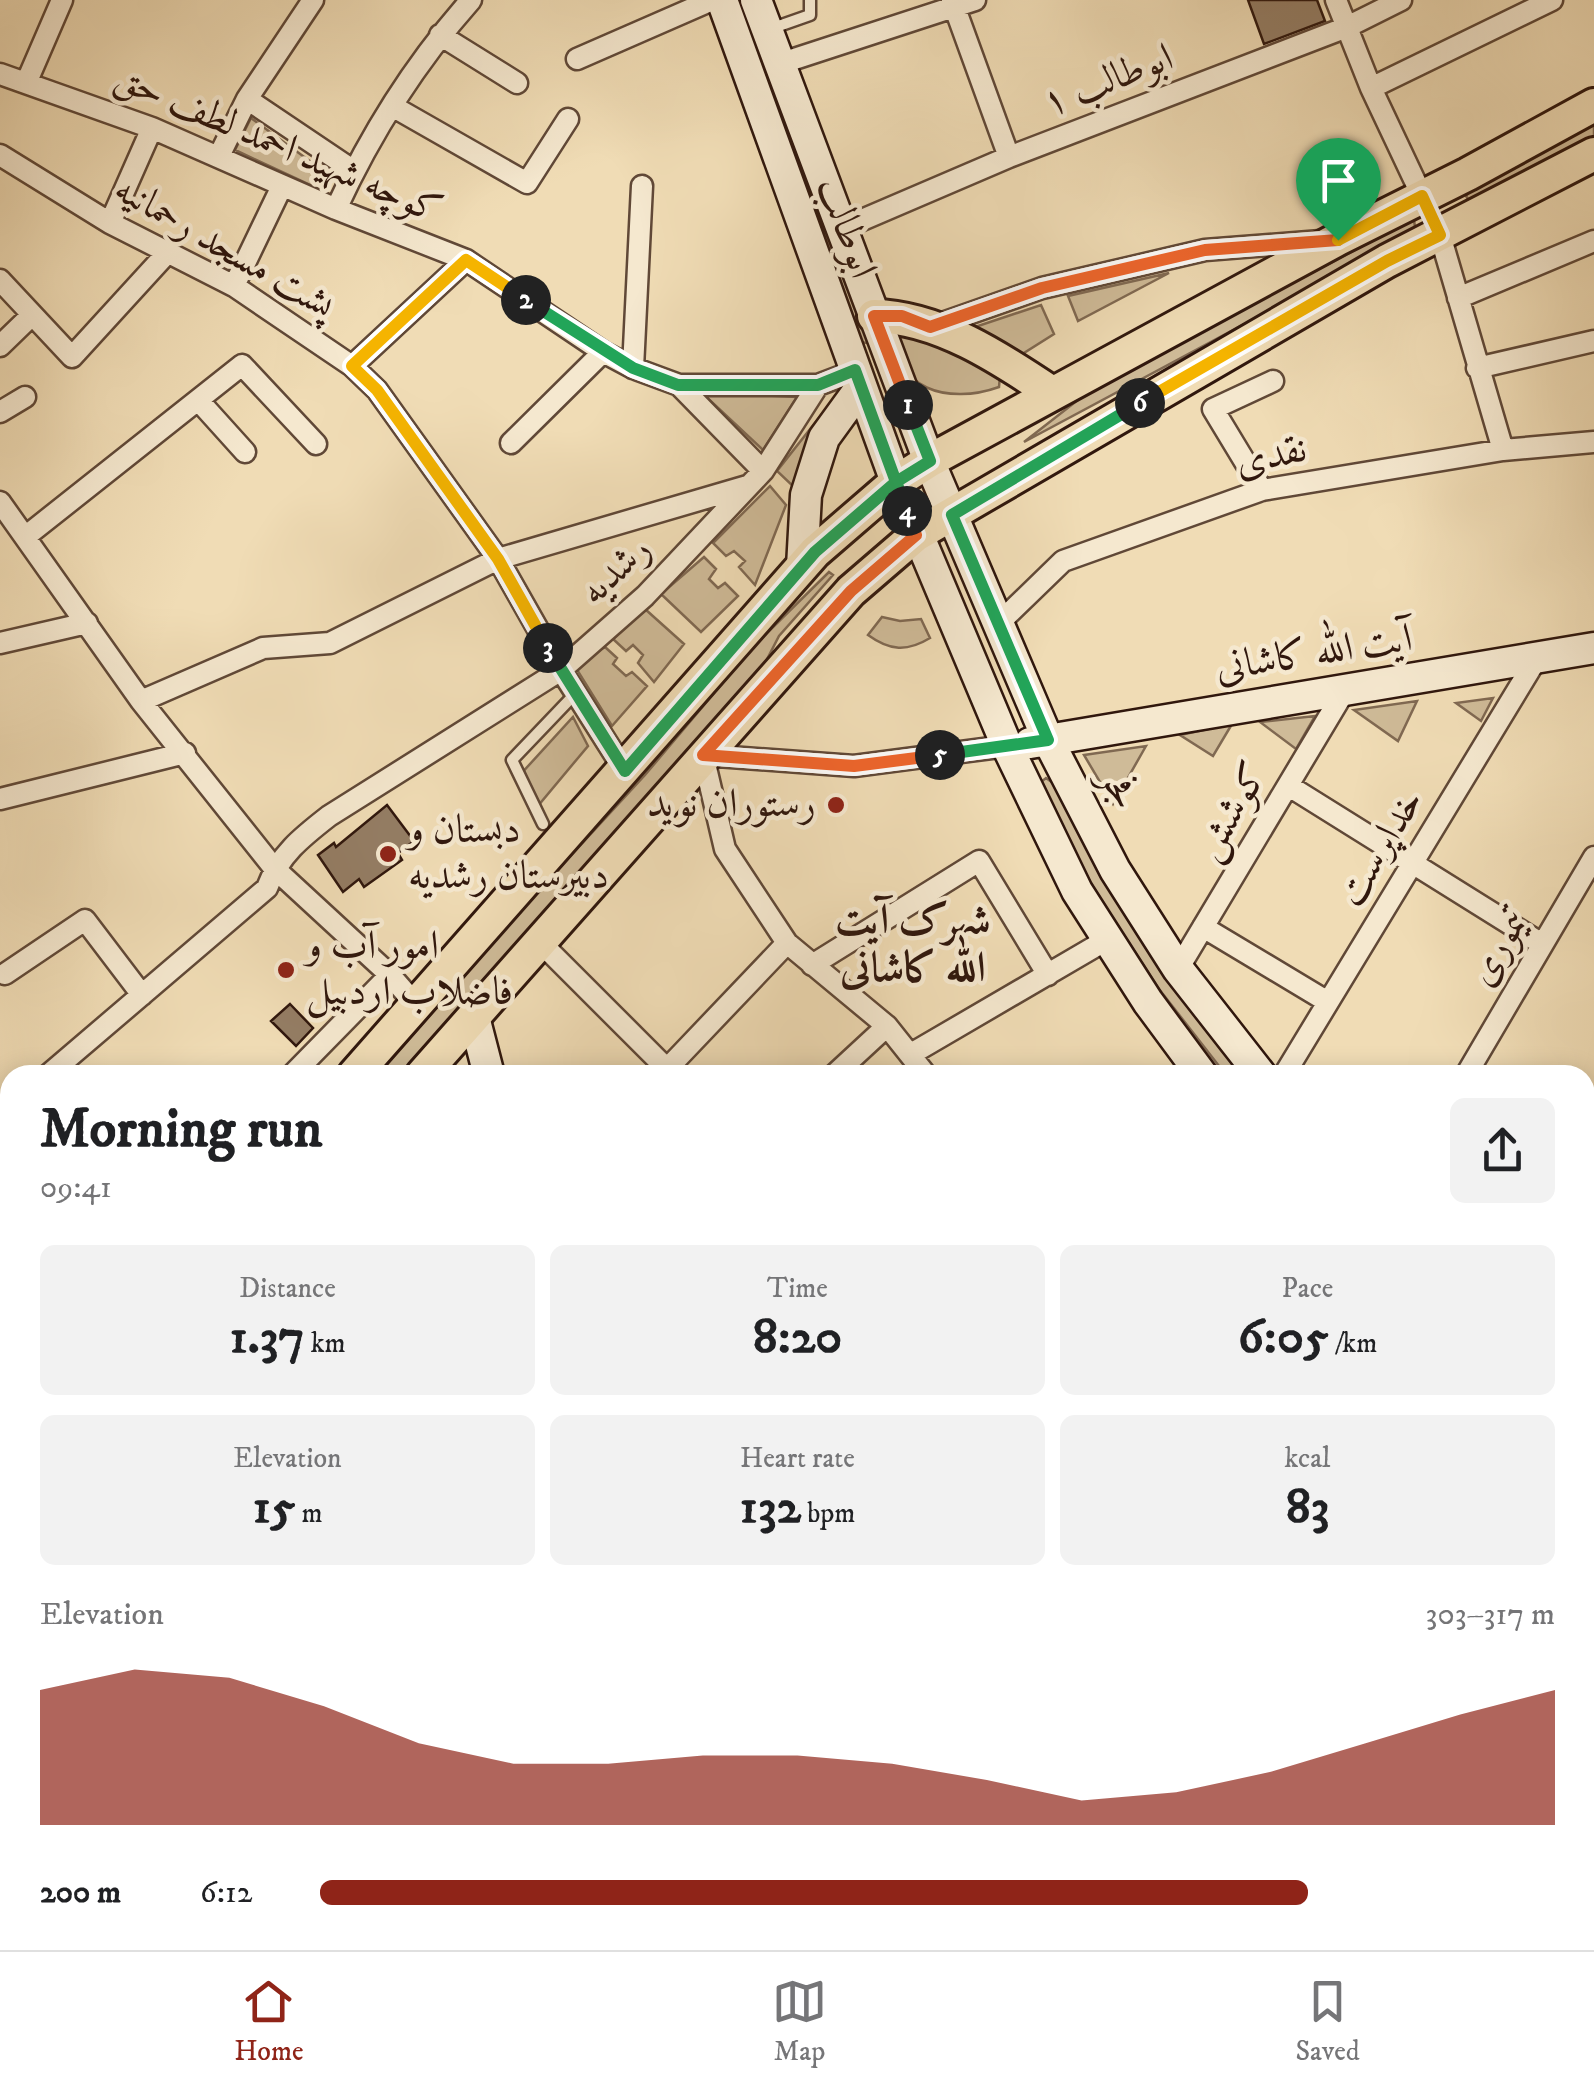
<!DOCTYPE html>
<html lang="en">
<head>
<meta charset="utf-8">
<style>
	:root { --surface:#fff; --page:#f2f2f2; --text:#202124; --muted:#757577; --line:#e0e0e0; --accent:#8f2418 }
	body { margin:0; font-family:"IM FELL DW Pica",Amiri,serif; background:var(--page); color:var(--text); height:100vh; display:flex; flex-direction:column; font-size:38px; white-space:nowrap }
	* { box-sizing:border-box; margin:0 }
	p { font-size:32px; color:var(--muted) }
	.icon { flex:none; width:55px; height:55px; fill:none; stroke:currentColor; stroke-width:2; stroke-linecap:round; stroke-linejoin:round }
	.map { position:relative; flex:1; overflow:hidden }
	.drawer { position:absolute; left:0px; top:1065px; width:1595px; height:885px; display:flex; flex-direction:column; background:var(--surface); border-radius:30px 30px 0 0; box-shadow:0 5px 25px #0003 }
	.drawer>* { flex:none }
	.pin { position:absolute; display:grid; place-items:center; width:85px; height:85px; color:#fff; margin:-102px -42px; border-radius:50% 50% 50% 0; rotate:-45deg; box-shadow:0 0 10px #0007 }
	.pin .icon { rotate:45deg }
	.km { position:absolute; width:50px; height:50px; margin:-25px; border-radius:50%; background:#222; color:#fff; font-size:28px; line-height:50px; text-align:center }
	.round { display:grid; place-items:center; flex:none; width:105px; height:105px; border-radius:15px; background:var(--page) }
	.summary { display:flex; align-items:center; justify-content:space-between; height:170px; padding:0 40px }
	h1 { font-size:55px; font-weight:800; line-height:75px }
	.stats { display:grid; grid-template-columns:repeat(3,1fr); gap:15px; height:170px; padding:10px 40px }
	.stats div { display:grid; align-content:center; border-radius:15px; background:var(--page); text-align:center }
	.stats b { font-size:50px; font-weight:800 }
	.stats small { font-size:28px; font-weight:400 }
	.stats p { font-size:28px }
	.chart { height:280px; padding:20px 40px }
	.chart p { display:flex; justify-content:space-between }
	.chart svg { width:100%; height:180px; margin-top:10px; fill:var(--accent); opacity:.7 }
	ul { padding:0 40px; list-style:none; font-size:32px }
	li { display:grid; grid-template-columns:160px 120px 1fr; align-items:center; height:75px }
	li i { height:25px; border-radius:12px; background:var(--accent) }
	.tab-bar { display:flex; justify-content:space-around; align-items:center; height:140px; border-top:2px solid var(--line); background:var(--surface); font-size:28px; color:var(--muted) }
	.tab-bar a { display:grid; justify-items:center; gap:5px }
	.tab-bar .current { color:var(--accent) }
	.map>svg:first-child { display:block }
	.green { fill:#cfbb98; stroke:#806952; stroke-width:2.5 }
	.building { fill:#947d64; stroke:#30170d; stroke-width:2.5 }
	.lines { fill:none; stroke-linecap:round; stroke-linejoin:round }
	.lane-casing { stroke:#604837; stroke-width:15 }
	.street-casing { stroke:#604837; stroke-width:25 }
	.secondary-casing { stroke:#30170d; stroke-width:35 }
	.primary-casing { stroke:#30170d; stroke-width:38 }
	.lane { stroke:#f5e8cf; stroke-width:10 }
	.street { stroke:#f5e8cf; stroke-width:20 }
	.secondary { stroke:#f5e8cf; stroke-width:30 }
	.primary { stroke:#f0dcb5; stroke-width:32 }
	.split-1-casing { stroke:#fff; stroke-width:20 }
	.split-2-casing { stroke:#fff; stroke-width:20 }
	.split-3-casing { stroke:#fff; stroke-width:20 }
	.split-4-casing { stroke:#fff; stroke-width:20 }
	.split-5-casing { stroke:#fff; stroke-width:20 }
	.split-6-casing { stroke:#fff; stroke-width:20 }
	.split-7-casing { stroke:#fff; stroke-width:20 }
	.split-1 { stroke:#f0652b; stroke-width:12 }
	.split-2 { stroke:#22a559; stroke-width:12 }
	.split-3 { stroke:#f5b400; stroke-width:12 }
	.split-4 { stroke:#22a559; stroke-width:12 }
	.split-5 { stroke:#f0652b; stroke-width:12 }
	.split-6 { stroke:#22a559; stroke-width:12 }
	.split-7 { stroke:#f5b400; stroke-width:12 }
	.poi-dot { fill:#8f2418; stroke:#f5e8cf; stroke-width:4 }
	.labels { text-anchor:middle; dominant-baseline:central; stroke-width:9; stroke-linejoin:round; paint-order:stroke }
	.street-label { font-size:40px; fill:#30170d; stroke:#f5e8cf }
	.poi-label { font-size:40px; fill:#30170d; stroke:#f5e8cf; text-anchor:start }
	.neighbourhood-label { font-size:42px; font-weight:bold; fill:#30170d; stroke:#f5e8cf }
</style>
</head>
<body>
<div class="map">
<svg width="1594" height="1950" viewBox="0 0 1594 1950">
	<rect width="100%" height="100%" fill="#f0dcb5"/>
	<filter id="stains"><feTurbulence type="fractalNoise" baseFrequency=".002" numOctaves="4"/><feColorMatrix values="0 0 0 0 .2 0 0 0 0 .09 0 0 0 0 .02 0 0 0 .5 -.17"/></filter>
	<radialGradient id="worn" r=".72"><stop offset=".6" stop-color="#630" stop-opacity="0"/><stop offset="1" stop-color="#630" stop-opacity=".3"/></radialGradient>
	<path class="green" d="M733,0H744L871,337L866,343L861,342Z
		M251,118L333,178L323,191L235,150Z
		M1594,123V141L1470,202L1466,196L1471,190Z
		M1406,219L1414,220L1415,227L1407,237L1024,442L1092,389L1391,231Z
		M1169,273L1078,321L1068,296Z
		M1041,305L1054,334L1013,360L957,333Z
		M898,328L977,361L1000,375L999,387C949,405 890,390 898,328Z
		M701,392L797,397L763,450Z
		M822,414L796,489L777,471Z
		M770,486L786,505L755,585L739,567L745,561L734,551L726,556L713,543Z
		M704,557L716,569L709,579L718,588L725,583L738,596L701,632L661,594Z
		M829,572L833,575L779,636L762,669L400,1075H378L530,900L645,775L753,647Z
		M645,609L684,644L654,682L638,663L643,655L633,645L626,651L613,639Z
		M882,617L900,621L921,619L930,638C907,652 890,651 868,635Z
		M605,647L617,658L613,664L626,676L632,672L647,686L612,726L574,665Z
		M1493,698L1481,721L1456,703Z
		M1417,701L1398,741L1354,710Z
		M1315,716L1296,749L1260,722Z
		M573,717L588,746L537,807L519,776Z
		M1232,724L1213,756L1180,735Z
		M1146,746L1113,804L1084,755Z
		M1046,778L1053,783L1245,1075H1226L1159,989L1097,894L1042,792L1041,782Z
		M10,1333V1402L0,1414V1339Z"/>
	<path class="building" d="M1248,0H1317L1325,21L1264,44Z
		M387,805L414,841L398,853L402,860L364,887L359,879L343,892L318,855L334,843L336,847Z
		M290,1004L313,1028L296,1046L271,1021Z"/>
	<g class="lines">
		<defs>
			<path id="lane" d="M773,28L810,15V0
				M543,824L512,760L575,694"/>
			<path id="street" d="M952,0L1009,157
				M1336,0L1371,88L1422,196
				M440,35L517,83
				M577,59L712,0
				M779,64L975,0
				M0,74L152,128L336,209L466,260L603,352L633,368L679,385H818L855,371
				M27,81L62,0
				M1371,88L1552,0
				M247,99L354,171
				M392,106L527,183L568,119
				M0,155L110,223L234,286L352,366L377,390L498,559L561,670L625,771
				M219,156L247,99L313,0
				M336,209C371,133 416,62 471,0
				M110,223L152,128
				M841,229L1009,157L1347,27L1401,0
				M1440,235L1503,450
				M0,280L72,357L168,252
				M234,286L282,186
				M1458,298L1594,241
				M931,327L1042,288L1205,250L1321,241
				M0,346L32,315
				M352,366L466,260
				M633,368L642,186
				M1477,368L1594,341
				M679,385L763,471
				M199,401L245,452
				M0,412L25,397
				M511,443L603,352
				M1262,490L1213,409L1273,381
				M0,502L141,701L274,868L390,975L417,1006
				M25,537L242,365L316,444
				M997,625L1063,561L1262,490L1503,450L1594,442
				M0,643L87,623
				M141,701L263,648L330,643L498,559L747,486
				M1289,786L1542,944
				M0,799L185,753
				M1203,927L1328,1002
				M540,942L673,1075
				M812,965L979,861L1048,975
				M1178,969L1345,690
				M5,974L85,920L142,995
				M911,1054L1108,939
				M667,1069L787,943
				M48,1075L267,888C279,855 302,837 329,816L561,670L645,596L763,471L818,385
				M292,1075L390,975
				M834,1075L887,1026
				M926,1075L887,1026L787,943L725,849L703,755L854,766L1007,746
				M1284,1075L1537,658
				M1466,1075L1594,857
				M0,1116L10,1107
				M1585,1161L1594,1146
				M0,1325L10,1318
				M1168,1940L1184,1950
				M755,1950L761,1940
				M917,1950L924,1940
				M1095,1950L1102,1940
				M1253,1950L1258,1940
				M1401,1950L1408,1940"/>
			<path id="secondary" d="M722,0L896,482L1007,746L1077,891L1148,1002L1202,1075
				M756,0L929,461L1048,740L1115,870L1178,969L1261,1075
				M802,567L806,495L824,438L861,387
				M1030,743L1594,648
				M474,1017L489,1075
				M1585,1348L1594,1354
				M1585,1403L1594,1409
				M1585,1684L1594,1610
				M712,1940L728,1950
				M1440,1940L1457,1950
				M1563,1950L1564,1940"/>
			<path id="primary" d="M874,316C938,317 1000,358 1052,393
				M354,1075L815,552L896,482L929,461L1338,239L1468,174L1594,105
				M422,1075L851,591L916,535L1387,261L1594,154
				M0,1467L10,1456
				M0,1539L10,1528"/>
		</defs>
		<use href="#lane" class="lane-casing"/>
		<use href="#street" class="street-casing"/>
		<use href="#secondary" class="secondary-casing"/>
		<use href="#primary" class="primary-casing"/>
		<use href="#lane" class="lane"/>
		<use href="#street" class="street"/>
		<use href="#secondary" class="secondary"/>
		<use href="#primary" class="primary"/>
	</g>
	<g class="lines">
		<defs>
			<path id="split-1" d="M908,405L874,316H902L930,327L1042,288L1205,250L1338,240"/>
			<path id="split-2" d="M526,300L633,368L678,385H818L855,370L896,482L930,461L908,405"/>
			<path id="split-3" d="M526,300L466,260L352,366L377,390L498,559L548,648"/>
			<path id="split-4" d="M548,648L625,771L815,552L896,482L907,511"/>
			<path id="split-5" d="M907,511L916,535L851,591L703,755L854,766L940,755"/>
			<path id="split-6" d="M940,755L1048,740L952,515L1140,403"/>
			<path id="split-7" d="M1140,403L1387,261L1440,235L1422,196L1338,240"/>
		</defs>
		<use href="#split-1" class="split-1-casing"/>
		<use href="#split-2" class="split-2-casing"/>
		<use href="#split-3" class="split-3-casing"/>
		<use href="#split-4" class="split-4-casing"/>
		<use href="#split-5" class="split-5-casing"/>
		<use href="#split-6" class="split-6-casing"/>
		<use href="#split-7" class="split-7-casing"/>
		<use href="#split-1" class="split-1"/>
		<use href="#split-2" class="split-2"/>
		<use href="#split-3" class="split-3"/>
		<use href="#split-4" class="split-4"/>
		<use href="#split-5" class="split-5"/>
		<use href="#split-6" class="split-6"/>
		<use href="#split-7" class="split-7"/>
	</g>
	<g class="poi-dot">
		<circle cx="836" cy="805" r="10"/>
		<circle cx="388" cy="854" r="10"/>
		<circle cx="286" cy="970" r="10"/>
	</g>
	<g class="labels">
		<g class="street-label">
			<text transform="translate(1108 81) rotate(-21)">ابوطالب ۱</text>
			<text transform="translate(278 145) rotate(23)">کوچه شهید احمد لطف حق</text>
			<text transform="translate(846 228) rotate(70)">ابوطالب</text>
			<text transform="translate(224 248) rotate(30)">پشت مسجد رحمانیه</text>
			<text transform="translate(1271 457) rotate(-13)">نقدی</text>
			<text transform="translate(616 571) rotate(-43)">رشدیه</text>
			<text transform="translate(1314 654) rotate(-9)">آیت الله کاشانی</text>
			<text transform="translate(1119 789) rotate(62)">فجر</text>
			<text transform="translate(1232 812) rotate(-59)">کوشش</text>
			<text transform="translate(1381 848) rotate(-59)">خداپرست</text>
			<text transform="translate(1499 948) rotate(-60)">تیموری</text>
		</g>
		<g class="poi-label">
			<text x="816" y="805" text-anchor="end">رستوران نوید</text>
			<text x="408" y="831">دبستان و<tspan x="408" dy="46">دبیرستان رشدیه</tspan></text>
			<text x="306" y="947">امور آب و<tspan x="306" dy="46">فاضلاب اردبیل</tspan></text>
		</g>
		<g class="neighbourhood-label">
			<text x="913" y="921">شهرک آیت<tspan x="913" dy="48">الله کاشانی</tspan></text>
		</g>
	</g>
	<rect width="100%" height="100%" filter="url(#stains)"/>
	<rect width="100%" height="100%" fill="url(#worn)"/>
</svg>
<div class="pin" style="left:1338px;top:240px;background:#1e9e55"><svg class="icon" aria-label="arrive" viewBox="0 0 24 24"><path d="M6 21V4h12l-3 4 3 4H6"/></svg></div>
<b class="km" style="left:908px;top:405px">1</b>
<b class="km" style="left:526px;top:300px">2</b>
<b class="km" style="left:548px;top:648px">3</b>
<b class="km" style="left:907px;top:511px">4</b>
<b class="km" style="left:940px;top:755px">5</b>
<b class="km" style="left:1140px;top:403px">6</b>
<section class="drawer">
<div class="summary"><div><h1>Morning run</h1><p>09:41</p></div><a class="round"><svg class="icon" aria-label="share" viewBox="0 0 24 24"><path d="M12 15V3M7 8l5-5 5 5M5 13v7h14v-7"/></svg></a></div>
<div class="stats">
<div><p>Distance</p><b>1.37<small> km</small></b></div>
<div><p>Time</p><b>8:20</b></div>
<div><p>Pace</p><b>6:05<small> /km</small></b></div>
</div>
<div class="stats">
<div><p>Elevation</p><b>15<small> m</small></b></div>
<div><p>Heart rate</p><b>132<small> bpm</small></b></div>
<div><p>kcal</p><b>83</b></div>
</div>
<div class="chart"><p><span>Elevation</span>303–317 m</p>
<svg viewBox="0 0 160 44" preserveAspectRatio="none"><path d="M0 44V11L10 6L20 8L30 15L40 24L50 29L60 29L70 27L80 27L90 29L100 33L110 38L120 36L130 31L140 24L150 17L160 11V44z"/></svg>
</div>
<ul>
<li><b>200 m</b>6:12<i style="width:80%"></i></li>
</ul>
</section>
</div>
<nav class="tab-bar">
<a class="current"><svg class="icon" aria-label="home" viewBox="0 0 24 24"><path d="M3 11l9-7 9 7M6 9v11h12V9"/></svg>Home</a>
<a><svg class="icon" aria-label="map" viewBox="0 0 24 24"><path d="M3 6l6-2 6 2 6-2v14l-6 2-6-2-6 2zM9 4v14M15 6v14"/></svg>Map</a>
<a><svg class="icon" aria-label="saved" viewBox="0 0 24 24"><path d="M7 4h10v16l-5-4-5 4z"/></svg>Saved</a>
</nav>
</body>
</html>
